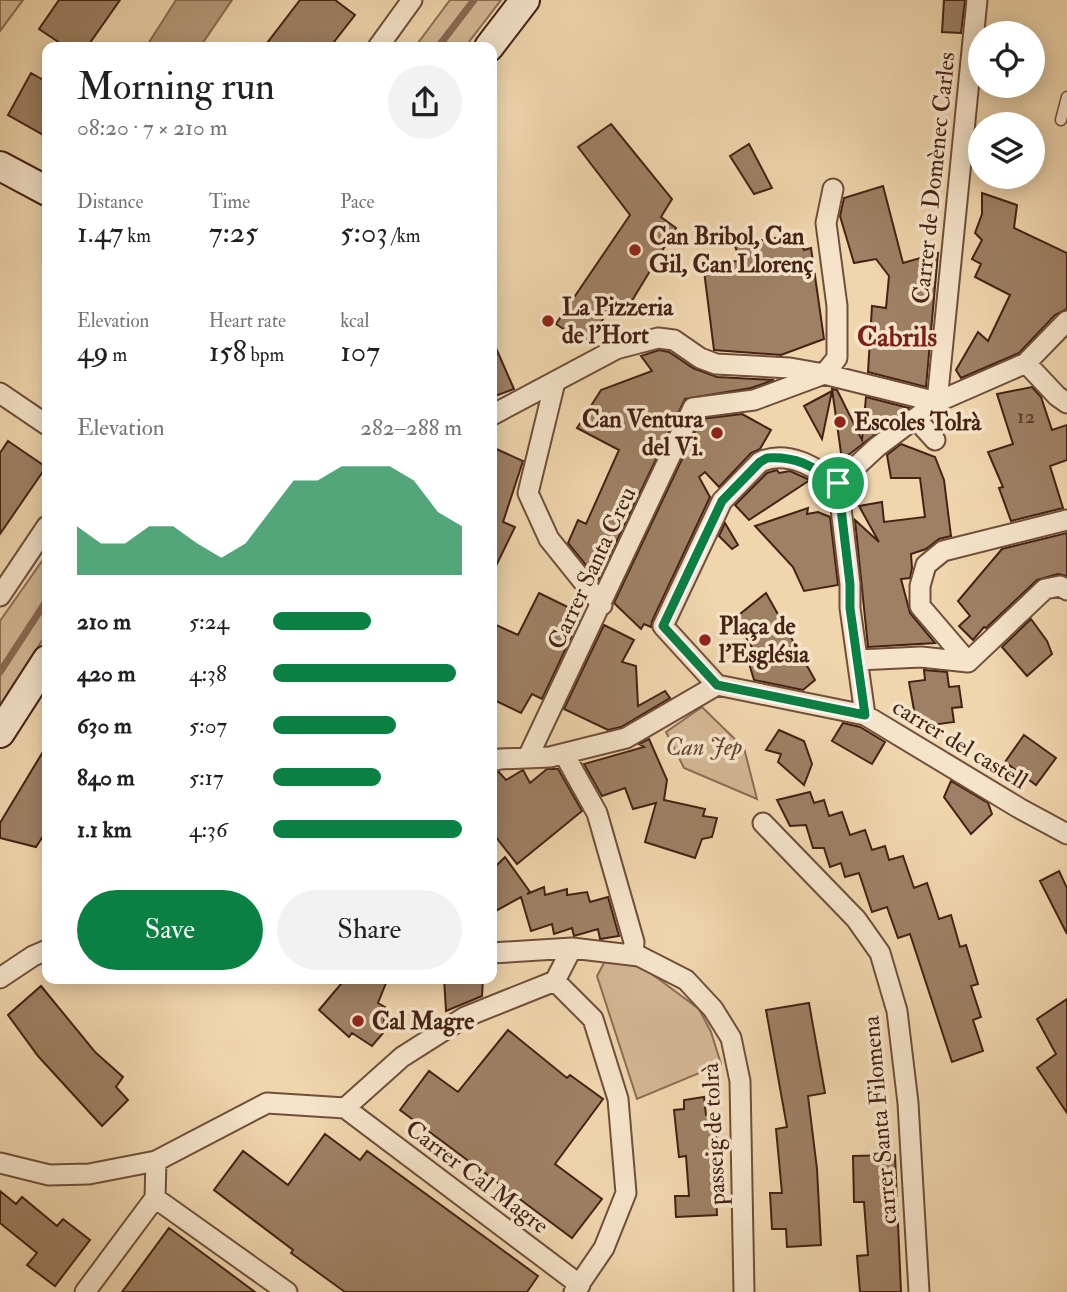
<!DOCTYPE html>
<html lang="en">
<head>
<meta charset="utf-8">
<style>
	:root { --surface:#fff; --page:#f2f2f2; --text:#202124; --muted:#757577; --accent:#0b8043 }
	body { margin:0; font-family:"IM FELL Double Pica",serif; background:var(--page); color:var(--text); height:100vh; display:flex; flex-direction:column; font-size:26px; white-space:nowrap }
	* { box-sizing:border-box; margin:0 }
	p { font-size:23px; color:var(--muted) }
	.icon { flex:none; width:38px; height:38px; fill:none; stroke:currentColor; stroke-width:2; stroke-linecap:round; stroke-linejoin:round }
	.map { position:relative; flex:1; overflow:hidden }
	.side { position:absolute; left:42px; top:42px; width:455px; height:942px; display:flex; flex-direction:column; background:var(--surface); border-radius:14px; box-shadow:0 4px 18px #0003 }
	.side>* { flex:none }
	.controls { position:absolute; left:968px; top:21px; display:grid; gap:14px }
	.controls a { display:grid; place-items:center; width:77px; height:77px; border-radius:50%; background:var(--surface); box-shadow:0 4px 18px #0003; font-size:35px }
	.pin { position:absolute; display:grid; place-items:center; width:60px; height:60px; color:#fff; margin:-30px; border:4px solid #fff; border-radius:50%; box-shadow:0 2px 7px #0007 }
	.round { display:grid; place-items:center; flex:none; width:74px; height:74px; border-radius:37px; background:var(--page) }
	.headline { display:flex; align-items:center; justify-content:space-between; height:119px; padding:0 35px }
	h1 { font-size:38px; font-weight:600; line-height:52px }
	.figures { display:grid; grid-template-columns:repeat(3,1fr); gap:10px; height:119px; padding:7px 35px }
	.figures div { display:grid; align-content:center }
	.figures b { font-size:30px; font-weight:600 }
	.figures small { font-size:19px; font-weight:400 }
	.figures p { font-size:19px }
	.chart { height:196px; padding:14px 35px }
	.chart p { display:flex; justify-content:space-between }
	.chart svg { width:100%; height:126px; margin-top:7px; fill:var(--accent); opacity:.7 }
	.button { display:flex; gap:14px; margin-top:auto; padding:14px 35px }
	.button a { flex:1; height:80px; border-radius:42px; background:var(--accent); color:#fff; font-size:28px; font-weight:600; line-height:80px; text-align:center }
	.button a+a { background:var(--page); color:var(--text) }
	ul { padding:0 35px; list-style:none; font-size:23px }
	li { display:grid; grid-template-columns:112px 84px 1fr; align-items:center; height:52px }
	li i { height:18px; border-radius:9px; background:var(--accent) }
	.map>svg:first-child { display:block }
	.green { fill:#d3b793; stroke:#8c6c54; stroke-width:2 }
	.water { fill:#b69979; stroke:#896951; stroke-width:2 }
	.lines { fill:none; stroke-linecap:round; stroke-linejoin:round }
	.stream { stroke:#896951; stroke-width:7 }
	.building { fill:#9e8064; stroke:#452214; stroke-width:2 }
	.lane-casing { stroke:#704f3a; stroke-width:13 }
	.street-casing { stroke:#704f3a; stroke-width:23 }
	.secondary-casing { stroke:#452214; stroke-width:32 }
	.lane { stroke:#f5e4ca; stroke-width:10 }
	.street { stroke:#f5e4ca; stroke-width:19 }
	.secondary { stroke:#f5e4ca; stroke-width:28 }
	.route-casing { stroke:#fff; stroke-width:14 }
	.route { stroke:#0b8043; stroke-width:9 }
	.poi-dot { fill:#8f2418; stroke:#f5e4ca; stroke-width:2.5 }
	.labels { text-anchor:middle; dominant-baseline:central; stroke-width:7; stroke-linejoin:round; paint-order:stroke }
	.number-label { font-size:21px; fill:#5b3a28 }
	.street-label { font-size:24px; fill:#452214; stroke:#f5e4ca }
	.poi-label { font-size:24px; font-weight:bold; fill:#452214; stroke:#f5e4ca; text-anchor:start }
	.park-label { font-size:24px; font-style:italic; fill:#684734; stroke:#f5e4ca }
	.quarter-label { font-size:28px; font-weight:bold; fill:#7a1f14; stroke:#f5e4ca }
</style>
</head>
<body>
<div class="map">
<svg width="1067" height="1292" viewBox="0 0 1067 1292">
	<rect width="100%" height="100%" fill="#f0d6ad"/>
	<filter id="stains"><feTurbulence type="fractalNoise" baseFrequency=".00286" numOctaves="4"/><feColorMatrix values="0 0 0 0 .2 0 0 0 0 .09 0 0 0 0 .02 0 0 0 .5 -.17"/></filter>
	<radialGradient id="worn" r=".72"><stop offset=".6" stop-color="#630" stop-opacity="0"/><stop offset="1" stop-color="#630" stop-opacity=".3"/></radialGradient>
	<path class="green" d="M0,0H23L0,31Z
		M450,0H501L465,47H415Z
		M47,554V633L0,705V621Z
		M702,707L744,748L757,799L684,768L666,732Z
		M605,961L641,966L699,1009L711,1032L721,1064L637,1099L597,976Z"/>
	<path class="water" d="M176,0H232L200,47H146Z"/>
	<g class="lines">
		<path class="stream" d="M438,47L474,0
			M0,672L47,600"/>
	</g>
	<path class="building" d="M59,0H120L87,47H66L39,29Z
		M300,0H335L355,15L330,47H264Z
		M944,0H965L961,33L942,32Z
		M31,73L47,82V137L8,115Z
		M611,124L672,199L661,217L676,228L630,304L611,305L599,326L585,343L556,324L630,215L578,147Z
		M749,144L772,188L754,194L730,156Z
		M883,186L903,263L938,253L926,387L868,372L872,306L886,308L889,276L876,259L854,263L840,216L844,198Z
		M982,193L1017,205L1014,228L1067,253V309L1055,315L1019,353L961,378L956,370L978,332L988,341L1010,295L975,277L981,264L972,259L982,240L975,233L982,214Z
		M797,235L804,250L811,248L824,339L781,355L714,350L703,263L741,261L734,244Z
		M492,339L514,389L492,397Z
		M659,350L669,352L693,368L717,377L774,380L751,388L685,399L598,580L568,543L578,520L586,524L619,450L577,428L601,390L652,371L641,356Z
		M1032,387L1041,397L1052,430L1067,425V460L1050,466L1063,508L1011,521L999,488L1003,487L988,452L1013,444L997,394Z
		M832,389L837,390L862,440L866,397L909,408L842,460Z
		M832,391L822,439L804,406Z
		M742,414L771,430L760,449L751,453L719,487L705,472L699,477L710,497L652,621L651,627L644,624L641,629L614,603L701,419Z
		M8,441L46,467L0,534V453Z
		M901,444L935,457L944,480L951,536L939,539L926,549L911,554L912,568L910,578L901,579L910,613L935,643L868,647L855,520L879,542L859,506L882,502L884,522L925,517L920,478H891L887,455Z
		M492,447L523,461L503,522L515,527L492,574Z
		M777,470L779,473L790,471L810,480L749,520L735,505L767,473Z
		M808,508L807,514L818,512L830,517L838,585L804,591L793,567L755,526Z
		M725,523L738,545L732,549L719,536Z
		M1067,533V576L1058,574L1037,580L986,628L984,627L973,640L959,626L970,616L958,601L1002,549Z
		M539,593L582,614L542,699L532,694L521,713L492,699V623L518,635Z
		M766,593L815,680L803,690L754,680L748,660L754,651L735,618Z
		M1031,619L1047,641L1052,654L1027,676L1002,647Z
		M604,625L634,640L622,662L636,666L638,706L665,691L670,698L621,727L608,730L564,709Z
		M924,670L947,672L949,687L959,686L962,707L952,708L954,722L917,727L909,682L925,680Z
		M843,723L860,727L885,742L872,764L832,741Z
		M779,730L804,741L812,764L804,785L778,762L781,754L766,750Z
		M1024,735L1056,758L1036,785L1005,762Z
		M649,739L667,780L664,800L705,809L703,816L717,818L712,837L702,839L695,858L645,842L656,803L633,809L625,788L602,796L584,764L644,747L639,744Z
		M47,745V830L36,847L0,838V823Z
		M547,769H558L582,811L517,864L492,832V773L499,772L506,780L523,770L530,783Z
		M951,781L988,803L992,814L971,834L944,797Z
		M810,792L814,803L824,800L829,816L842,812L850,835L865,830L872,850L885,846L889,860L903,856L914,888L927,883L939,919L951,915L960,947L966,945L978,984L971,986L981,1017L973,1020L983,1051L952,1062L910,934L898,938L887,907L872,912L859,873L845,877L841,863L830,867L824,848H813L806,825L790,826L777,800Z
		M505,857L530,892L527,894L544,887L545,895L567,889V895L587,892L590,902L608,897L619,936L600,939L598,929L574,936L572,928L554,934L552,924L531,931L521,897L492,913V870Z
		M1059,871L1067,888V934L1040,881Z
		M346,978H388L378,1003L385,1007L383,1033L372,1046L352,1033L349,1037L319,1010Z
		M444,978H483L482,996L446,1011Z
		M41,986L95,1052L123,1077L116,1087L128,1100L102,1126L38,1056L8,1015Z
		M1067,999V1113L1037,1068L1056,1054L1037,1019Z
		M809,1003L825,1093L808,1096L817,1169L821,1245L787,1247L786,1229H772L770,1193H782L776,1129L787,1127L766,1010Z
		M508,1030L567,1078L570,1075L603,1099L555,1164L602,1199L572,1238L400,1110L429,1071L458,1092Z
		M704,1097L706,1115H714L718,1153H714L717,1215L676,1217L675,1196H689L686,1156L679,1157L674,1110L684,1109V1100Z
		M325,1134L360,1160L367,1151L538,1276L527,1292H345L291,1253L293,1250L214,1190L243,1151L288,1185Z
		M895,1155L901,1292H860L857,1256L868,1255L864,1202H854L853,1156Z
		M0,1191L16,1204L22,1197L57,1226L63,1219L90,1240L55,1286L27,1265L37,1253L0,1223Z
		M169,1228L255,1292H122Z"/>
	<g class="lines">
		<defs>
			<path id="lane" d="M1061,120L1067,97"/>
			<path id="street" d="M378,47L412,0
				M1026,363L1057,396L1067,403
				M555,382L528,493L549,539L602,605
				M0,393L47,425
				M937,402L977,0
				M492,415L616,349L658,338L674,340L700,358L716,364L790,368L824,374L937,402
				M916,419L935,440
				M838,483L877,447L937,402L1026,363L1067,321
				M838,483L850,584V608L865,715
				M0,596L47,526
				M858,660L921,657L968,662L1045,589L1060,586L1067,590
				M968,662L920,606V586L926,565L943,551L1067,520
				M717,685L865,715L1019,808L1067,834
				M717,685L663,626L722,501L760,462C788,449 816,468 838,483
				M564,754L597,813L634,942L633,955
				M528,757L693,408L754,400L824,374L837,358V306L826,223L833,189
				M492,761L500,759L550,757L626,738L717,685
				M763,823L856,919L880,953L897,1011L908,1103L919,1292
				M492,953L572,948L639,956L686,980L713,1009L731,1038L740,1081L744,1292
				M0,978L33,956L47,950
				M555,981L593,1019L618,1099L626,1193L604,1248L574,1292
				M345,1108L580,1285
				M0,1163L49,1175L89,1174L156,1161L267,1103L345,1108L402,1057L465,1017L555,981L572,948
				M155,1198L287,1292
				M85,1292L155,1198L156,1161"/>
			<path id="secondary" d="M489,47L525,0
				M0,166L47,191
				M0,733L47,660"/>
		</defs>
		<use href="#lane" class="lane-casing"/>
		<use href="#street" class="street-casing"/>
		<use href="#secondary" class="secondary-casing"/>
		<use href="#lane" class="lane"/>
		<use href="#street" class="street"/>
		<use href="#secondary" class="secondary"/>
	</g>
	<g class="lines">
		<defs>
			<path id="route" d="M767,458C798,456 813,467 838,483L850,584V608L865,715L717,685L663,626L722,501L760,462Z"/>
		</defs>
		<use href="#route" class="route-casing"/>
		<use href="#route" class="route"/>
	</g>
	<g class="poi-dot">
		<circle cx="635" cy="250" r="7"/>
		<circle cx="548" cy="321" r="7"/>
		<circle cx="840" cy="422" r="7"/>
		<circle cx="717" cy="433" r="7"/>
		<circle cx="705" cy="640" r="7"/>
		<circle cx="358" cy="1021" r="7"/>
	</g>
	<g class="labels">
		<g class="number-label">
			<text x="1026" y="416">12</text>
		</g>
		<g class="street-label">
			<text transform="translate(934 178) rotate(-84)">Carrer de Domènec Carles</text>
			<text transform="translate(592 568) rotate(-65)">Carrer Santa Creu</text>
			<text transform="translate(960 744) rotate(31)">carrer del castell</text>
			<text transform="translate(880 1120) rotate(-95)">carrer Santa Filomena</text>
			<text transform="translate(714 1134) rotate(-93)">passeig de tolrà</text>
			<text transform="translate(477 1177) rotate(37)">Carrer Cal Magre</text>
		</g>
		<g class="poi-label">
			<text x="649" y="236">Can Bribol, Can<tspan x="649" dy="28">Gil, Can Llorenç</tspan></text>
			<text x="562" y="307">La Pizzeria<tspan x="562" dy="28">de l’Hort</tspan></text>
			<text x="703" y="419" text-anchor="end">Can Ventura<tspan x="703" dy="28">del Vi.</tspan></text>
			<text x="854" y="422">Escoles Tolrà</text>
			<text x="719" y="626">Plaça de<tspan x="719" dy="28">l'Església</tspan></text>
			<text x="372" y="1021">Cal Magre</text>
		</g>
		<g class="park-label">
			<text x="704" y="747">Can Jep</text>
		</g>
		<g class="quarter-label">
			<text x="897" y="337">Cabrils</text>
		</g>
	</g>
	<rect width="100%" height="100%" filter="url(#stains)"/>
	<rect width="100%" height="100%" fill="url(#worn)"/>
</svg>
<div class="controls">
<a><svg class="icon" aria-label="locate" viewBox="0 0 24 24"><circle cx="12" cy="12" r="6"/><path d="M12 2v4M12 18v4M2 12h4M18 12h4"/></svg></a>
<a><svg class="icon" aria-label="layers" viewBox="0 0 24 24"><path d="M12 4l9 5-9 5-9-5zM3 14l9 5 9-5"/></svg></a>
</div>
<div class="pin" style="left:838px;top:483px;background:#1e9e55"><svg class="icon" aria-label="arrive" viewBox="0 0 24 24"><path d="M6 21V4h12l-3 4 3 4H6"/></svg></div>
<section class="side">
<div class="headline"><div><h1>Morning run</h1><p>08:20 · 7 × 210 m</p></div><a class="round"><svg class="icon" aria-label="share" viewBox="0 0 24 24"><path d="M12 15V3M7 8l5-5 5 5M5 13v7h14v-7"/></svg></a></div>
<div class="figures">
<div><p>Distance</p><b>1.47<small> km</small></b></div>
<div><p>Time</p><b>7:25</b></div>
<div><p>Pace</p><b>5:03<small> /km</small></b></div>
</div>
<div class="figures">
<div><p>Elevation</p><b>49<small> m</small></b></div>
<div><p>Heart rate</p><b>158<small> bpm</small></b></div>
<div><p>kcal</p><b>107</b></div>
</div>
<div class="chart"><p><span>Elevation</span>282–288 m</p>
<svg viewBox="0 0 160 44" preserveAspectRatio="none"><path d="M0 44V27L10 33L20 33L30 27L40 27L50 33L60 38L70 33L80 22L90 11L100 11L110 6L120 6L130 6L140 11L150 22L160 27V44z"/></svg>
</div>
<ul>
<li><b>210 m</b>5:24<i style="width:52%"></i></li>
<li><b>420 m</b>4:38<i style="width:97%"></i></li>
<li><b>630 m</b>5:07<i style="width:65%"></i></li>
<li><b>840 m</b>5:17<i style="width:57%"></i></li>
<li><b>1.1 km</b>4:36<i style="width:100%"></i></li>
</ul>
<div class="button"><a>Save</a><a>Share</a></div>
</section>
</div>
</body>
</html>
